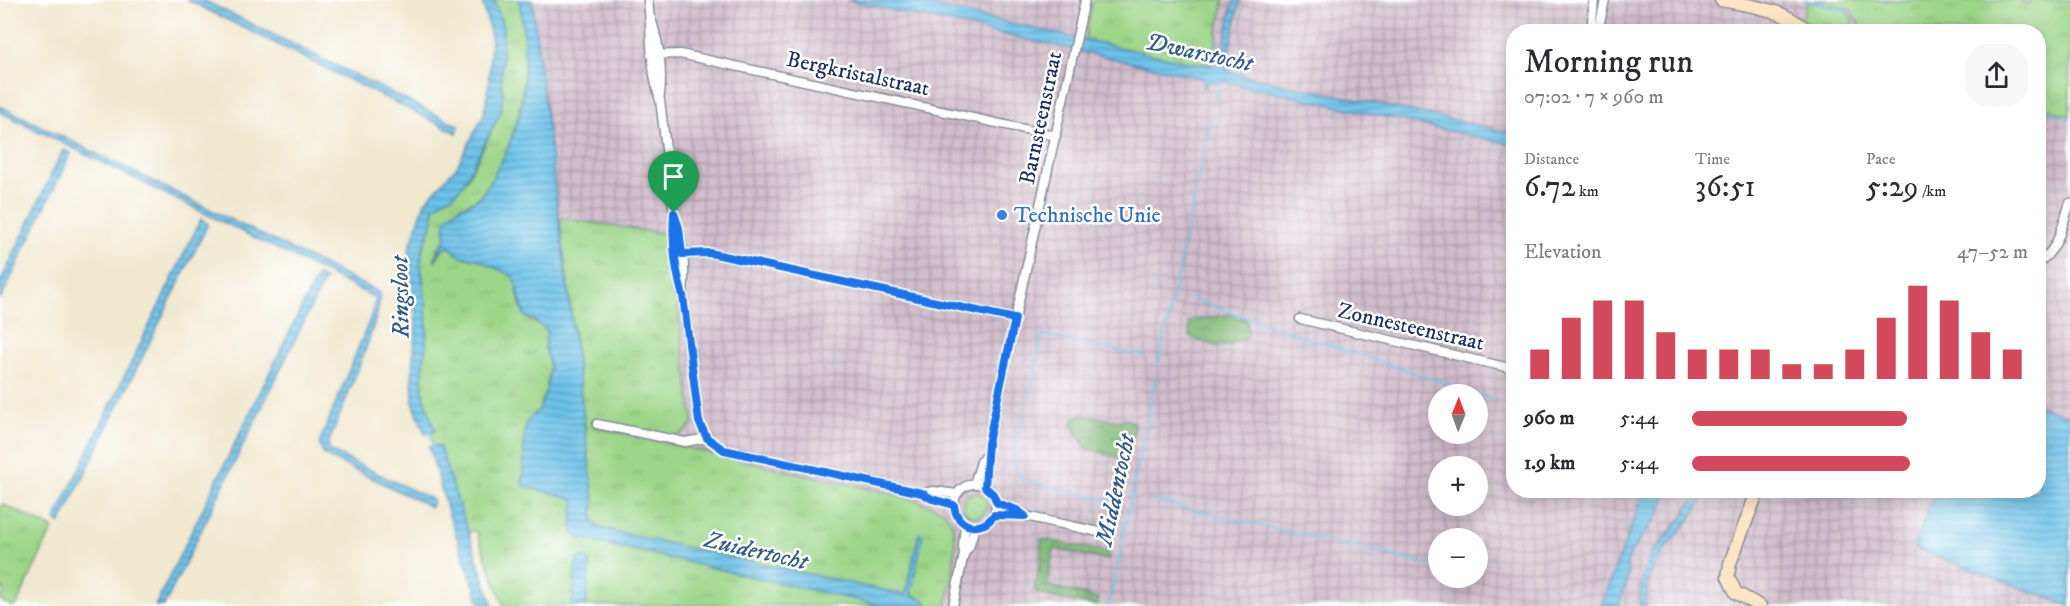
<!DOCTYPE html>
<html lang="en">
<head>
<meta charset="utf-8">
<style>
	:root { --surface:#fff; --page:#f7f7f7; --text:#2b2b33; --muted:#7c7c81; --accent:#d1495b }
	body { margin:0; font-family:"IM FELL DW Pica",serif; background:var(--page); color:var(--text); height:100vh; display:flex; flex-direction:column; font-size:22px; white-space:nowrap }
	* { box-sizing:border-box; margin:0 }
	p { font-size:20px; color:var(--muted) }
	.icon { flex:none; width:33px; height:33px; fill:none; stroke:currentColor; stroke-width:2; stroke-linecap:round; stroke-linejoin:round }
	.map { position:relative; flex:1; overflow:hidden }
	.side { position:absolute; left:1506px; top:24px; width:540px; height:474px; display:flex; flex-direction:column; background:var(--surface); border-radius:24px; box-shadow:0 3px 15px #0003 }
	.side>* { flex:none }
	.needle { width:39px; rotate:1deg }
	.buttons { position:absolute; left:1428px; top:384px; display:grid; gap:12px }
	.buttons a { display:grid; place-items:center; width:60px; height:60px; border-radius:50%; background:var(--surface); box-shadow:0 3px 15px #0003; font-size:30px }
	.pin { position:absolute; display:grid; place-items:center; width:51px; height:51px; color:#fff; margin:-62px -26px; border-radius:50% 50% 50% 0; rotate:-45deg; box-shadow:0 0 6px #0007 }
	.pin .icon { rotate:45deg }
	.round { display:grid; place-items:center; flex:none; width:63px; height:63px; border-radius:24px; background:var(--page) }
	.summary { display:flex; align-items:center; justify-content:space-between; height:102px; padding:0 18px }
	h1 { font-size:33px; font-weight:600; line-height:45px }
	.figures { display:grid; grid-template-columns:repeat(3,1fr); gap:9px; height:102px; padding:6px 18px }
	.figures div { display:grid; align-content:center }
	.figures b { font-size:30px; font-weight:600 }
	.figures small { font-size:16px; font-weight:400 }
	.figures p { font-size:16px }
	.chart { height:168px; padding:12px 18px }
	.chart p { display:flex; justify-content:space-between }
	.chart svg { width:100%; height:108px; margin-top:6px; stroke:var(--accent); stroke-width:6 }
	ul { padding:0 18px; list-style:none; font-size:20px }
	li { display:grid; grid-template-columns:96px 72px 1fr; align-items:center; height:45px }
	li i { height:15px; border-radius:8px; background:var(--accent) }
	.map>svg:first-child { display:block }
	.industrial { fill:url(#industrial-grid); fill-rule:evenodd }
	.grass { fill:url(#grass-tufts); stroke:#5c8274; stroke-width:1.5 }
	.forest { fill:url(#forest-crowns); stroke:#4c736a; stroke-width:1.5 }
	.water { fill:url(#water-rules); stroke:#4478a4; stroke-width:1.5 }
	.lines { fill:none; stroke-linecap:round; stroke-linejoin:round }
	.stream { stroke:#6cc2e9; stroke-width:2 }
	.street-casing { stroke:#868c96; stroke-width:11 }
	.secondary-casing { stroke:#868c96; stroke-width:15 }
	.street { stroke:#fff; stroke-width:8 }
	.secondary { stroke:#ffe4c6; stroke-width:12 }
	.route-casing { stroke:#fff; stroke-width:12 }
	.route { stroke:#1a73e8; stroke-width:8 }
	.shop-dot { fill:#3f7fe0; stroke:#fff; stroke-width:2 }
	.labels { text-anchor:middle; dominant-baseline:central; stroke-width:5; stroke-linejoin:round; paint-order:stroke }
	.street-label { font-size:22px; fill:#1b2f5e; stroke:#fff }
	.shop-label { font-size:22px; fill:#366cbe; stroke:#fff; text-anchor:start }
	.water-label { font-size:24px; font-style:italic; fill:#335b88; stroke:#fff }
</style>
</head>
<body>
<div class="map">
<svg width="2070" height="606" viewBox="0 0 2070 606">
	<defs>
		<pattern id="industrial-grid" width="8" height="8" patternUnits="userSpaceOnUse" patternTransform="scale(1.5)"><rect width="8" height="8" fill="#d1bdcb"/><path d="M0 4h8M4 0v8" fill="none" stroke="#a99aa8"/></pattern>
		<pattern id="grass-tufts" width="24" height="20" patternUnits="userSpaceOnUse" patternTransform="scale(1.5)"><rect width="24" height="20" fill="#9dd689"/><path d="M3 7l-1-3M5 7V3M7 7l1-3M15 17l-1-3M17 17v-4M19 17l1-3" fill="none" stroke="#87b879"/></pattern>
		<pattern id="forest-crowns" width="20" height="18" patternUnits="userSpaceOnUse" patternTransform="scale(1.5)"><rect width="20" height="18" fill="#7eb775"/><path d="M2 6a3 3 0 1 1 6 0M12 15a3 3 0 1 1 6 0" fill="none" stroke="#669563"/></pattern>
		<pattern id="water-rules" width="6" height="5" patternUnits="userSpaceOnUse" patternTransform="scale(1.5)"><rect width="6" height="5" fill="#6cc2e9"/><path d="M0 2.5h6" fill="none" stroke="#589ec0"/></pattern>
	</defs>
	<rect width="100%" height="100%" fill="#fff"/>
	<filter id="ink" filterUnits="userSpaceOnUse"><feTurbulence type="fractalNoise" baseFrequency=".0167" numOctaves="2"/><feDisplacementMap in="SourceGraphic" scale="12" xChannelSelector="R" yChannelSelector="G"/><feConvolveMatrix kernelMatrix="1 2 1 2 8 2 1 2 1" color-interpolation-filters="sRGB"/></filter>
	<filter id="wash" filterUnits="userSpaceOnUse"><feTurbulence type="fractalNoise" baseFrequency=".008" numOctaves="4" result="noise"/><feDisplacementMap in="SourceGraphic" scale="24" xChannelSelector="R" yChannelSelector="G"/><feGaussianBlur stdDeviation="1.35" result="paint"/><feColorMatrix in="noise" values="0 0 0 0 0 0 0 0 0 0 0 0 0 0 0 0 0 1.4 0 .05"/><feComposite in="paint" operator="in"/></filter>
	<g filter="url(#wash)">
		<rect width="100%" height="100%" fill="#f0e8cf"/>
		<path class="industrial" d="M526,0H2070V606H583ZM1514,32H2038V490H1514ZM1438,394H1478V434H1438ZM1438,466H1478V506H1438ZM1438,538H1478V578H1438Z"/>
		<path class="grass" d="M494,0H519C532,66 523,140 481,195C475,203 466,203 458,208C452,212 448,222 444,227L446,238L437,250L435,261L442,249L449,246L466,258L477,259L513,276C517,287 519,311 527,318C533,323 542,324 547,331L545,347L550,367L546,391L539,410L529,419L522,483L575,499L572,529L580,538L883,606H586L590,561L587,558H580L576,563L572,606H504L476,531L467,532L440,448L438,446H433L430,433L435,431L426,408L422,381L427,333L426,304L421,265L422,251L432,225L434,208L442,201L453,196L467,179L490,135L503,94L501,84L503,26Z
			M1093,0H1224L1211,65L1187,62L1085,40Z
			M1814,0H2016L2028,4L2031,0H2070V116L2039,106L2038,32L1859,31V23L1850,9Z
			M1807,2L1846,10L1852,19V31H1816L1802,19Z
			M560,218L668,234L693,422C687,431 683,434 673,436L595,419L593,427L902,496C913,500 938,506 946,514C963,532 951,584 946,606H927L928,604L911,593L919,534L905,595L616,532C593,525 591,529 594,503Z
			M963 505a12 12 0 1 1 24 0a12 12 0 1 1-24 0Z
			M2,504L53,528L16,606H11L0,600L5,590L0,587V512Z"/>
		<path class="forest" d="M1227,314L1247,320L1248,332L1246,339L1236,341L1229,346H1216L1190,337L1189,322Z
			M1083,415L1117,421L1125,419L1134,422V435C1127,442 1130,453 1122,459L1086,448L1071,425L1075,417Z
			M1041,539L1109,552L1108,560L1054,549L1046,585L1099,599L1097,606L1055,598L1034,591L1041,560Z"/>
		<path class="water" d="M187,0H203L459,126L457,133Z
			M482,0H494L503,26L501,84L503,94L501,112L462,186L452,196L442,201L434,208L432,225L422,251L421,265L426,304L427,333L422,381L423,393L435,431L425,434L413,402L412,373L416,324L409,249L425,202L457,166L484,114L489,81L491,36Z
			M519,0H532L594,503C591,529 593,525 616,532L905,595L919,534L923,535L911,593L914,596L924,600L927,606H883L580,538L575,536L572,529L574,499L523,486L524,435L526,425L529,419L539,410L546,391L550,367L545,347L547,331L538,323L525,316L513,276L477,259L459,256L449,246L439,252L435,262C434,251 442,250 445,240C447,235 444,227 445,220C449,216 454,210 459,208C466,204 473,204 479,198C497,177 521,124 523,97C526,65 525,31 519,0Z
			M846,0H905L1187,62L1216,66L1220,64L1234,0H1240L1226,67L1228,72L1513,133V145L1222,81L1216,83L1208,81L1205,87H1203L1204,80L1202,78Z
			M0,106L380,293C384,312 338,418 328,444L330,451L433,500L431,507L324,455L319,444L370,319L376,298L0,112Z
			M63,150L71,153L0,300V283Z
			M201,219L208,224L60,524L55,519Z
			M317,276L325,279L164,606H155Z
			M2039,405L2070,417V606L1914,548L1935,491L2038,490Z
			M438,446L440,448L493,606H481L448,512L429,447Z
			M1645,490L1669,491L1656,519L1631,552L1627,564L1628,576L1619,606H1601Z
			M1698,491H1706C1693,526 1657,546 1648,582C1646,590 1646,598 1646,606H1640L1641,585L1646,567L1652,553L1683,517Z
			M579,558H587L590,561L586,606H572L576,563Z"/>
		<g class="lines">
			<path class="stream" d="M1806,0L1847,10
				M1214,104L1219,82
				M2038,109L2070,119
				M1192,299L1498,401
				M1158,366L1211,118
				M1029,396L1042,335L1145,356
				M1023,412L1013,464L1023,480L1116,502
				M430,432L434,447
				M1150,500L1438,566
				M1109,606L1155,380"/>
		</g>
	</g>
	<g filter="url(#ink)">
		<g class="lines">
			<defs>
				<path id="street" d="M648,0C652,34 649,66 660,100L674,213C672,240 675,269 683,296L699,422C704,436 712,442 724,450L922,493L932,499L954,505
					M650,16C659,40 663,70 660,95
					M1591,32L1594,0
					M1598,32L1605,0
					M651,55L680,54L1056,136
					M675,216C683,239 686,268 683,292
					M676,255L709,253L1015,319
					M2038,262C2058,253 2063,222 2070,203
					M1300,319L1514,369
					M1514,390V394
					M597,424L685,442L707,438
					M954 505a21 21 0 1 1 42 0a21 21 0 1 1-42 0Z
					M974,484L981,462L987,454
					M985,487L988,443L1085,0
					M923,493L934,491L957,494
					M997,503L1017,510L1025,516
					M995,515L1025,516L1099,532
					M964,554L969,547L975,527
					M953,606L964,554L963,546L965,524"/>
				<path id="secondary" d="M1721,0C1752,6 1785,9 1809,32
					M1758,490L1730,563L1728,577L1736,593L1760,606"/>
			</defs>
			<use href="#street" class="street-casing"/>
			<use href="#secondary" class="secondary-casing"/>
			<use href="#street" class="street"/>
			<use href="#secondary" class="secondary"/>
		</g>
	</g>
	<g class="lines" filter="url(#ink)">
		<defs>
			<path id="route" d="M674,213L679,228L682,254L710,253L1015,319L988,443L985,487L993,494L997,503L1017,510L1025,516L994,515C982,534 956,528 954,505L932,499L922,493L724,450L707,438L699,422L683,296C675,269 672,240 674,213Z"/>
		</defs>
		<use href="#route" class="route-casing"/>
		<use href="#route" class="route"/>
	</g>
	<circle class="shop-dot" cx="1002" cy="215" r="6"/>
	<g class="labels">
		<g class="street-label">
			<text transform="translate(858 74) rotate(12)">Bergkristalstraat</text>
			<text transform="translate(1041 118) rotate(-78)">Barnsteenstraat</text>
			<text transform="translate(1411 327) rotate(13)">Zonnesteenstraat</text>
		</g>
		<g class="shop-label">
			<text x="1014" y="215">Technische Unie</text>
		</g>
		<g class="water-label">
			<text transform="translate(1199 53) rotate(12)">Dwarstocht</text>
			<text transform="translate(401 297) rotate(-91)">Ringsloot</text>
			<text transform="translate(1116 490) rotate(-78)">Middentocht</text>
			<text transform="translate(756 551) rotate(13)">Zuidertocht</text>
		</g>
	</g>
</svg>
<div class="buttons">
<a><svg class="needle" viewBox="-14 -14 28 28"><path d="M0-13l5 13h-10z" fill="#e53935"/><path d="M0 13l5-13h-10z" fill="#7c7c81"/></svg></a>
<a>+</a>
<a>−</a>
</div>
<div class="pin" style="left:674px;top:213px;background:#1e9e55"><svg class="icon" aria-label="arrive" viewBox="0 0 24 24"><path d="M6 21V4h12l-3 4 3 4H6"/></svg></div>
<section class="side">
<div class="summary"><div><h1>Morning run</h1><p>07:02 · 7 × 960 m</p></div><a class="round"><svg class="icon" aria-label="share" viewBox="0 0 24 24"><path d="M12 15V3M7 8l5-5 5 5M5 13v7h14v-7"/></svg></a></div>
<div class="figures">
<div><p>Distance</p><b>6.72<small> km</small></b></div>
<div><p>Time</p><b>36:51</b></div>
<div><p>Pace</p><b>5:29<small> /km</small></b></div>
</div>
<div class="chart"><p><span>Elevation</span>47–52 m</p>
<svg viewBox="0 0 160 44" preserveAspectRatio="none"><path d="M5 44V32M15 44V19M25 44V12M35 44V12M45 44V25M55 44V32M65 44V32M75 44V32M85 44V38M95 44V38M105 44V32M115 44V19M125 44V6M135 44V12M145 44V25M155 44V32"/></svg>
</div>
<ul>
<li><b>960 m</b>5:44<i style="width:64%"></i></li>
<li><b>1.9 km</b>5:44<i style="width:65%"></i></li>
</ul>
</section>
</div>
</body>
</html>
